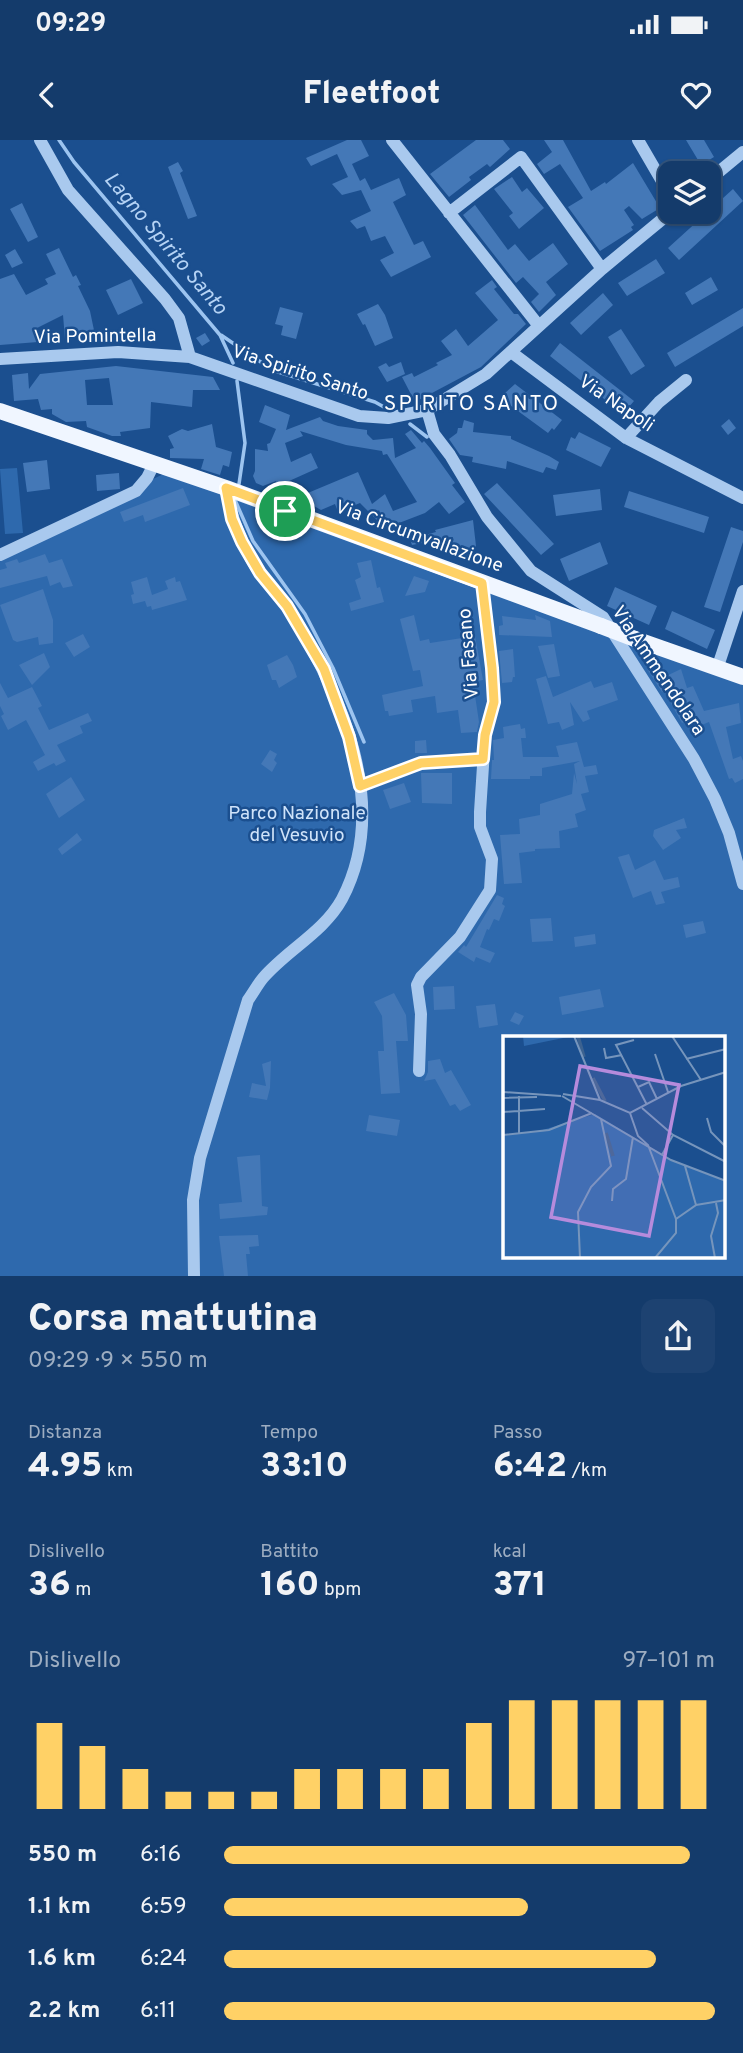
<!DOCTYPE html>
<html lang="it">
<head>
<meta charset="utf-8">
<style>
	:root { --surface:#143b6b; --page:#1d4271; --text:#f1f3f6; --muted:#9dadc1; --line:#33557e; --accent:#ffd166 }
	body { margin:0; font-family:Overpass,sans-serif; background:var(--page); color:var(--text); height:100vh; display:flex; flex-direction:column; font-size:26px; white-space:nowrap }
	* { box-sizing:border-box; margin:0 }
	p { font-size:23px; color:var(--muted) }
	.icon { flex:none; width:38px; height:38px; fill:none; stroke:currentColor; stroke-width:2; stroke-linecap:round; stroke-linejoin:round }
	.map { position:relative; height:1136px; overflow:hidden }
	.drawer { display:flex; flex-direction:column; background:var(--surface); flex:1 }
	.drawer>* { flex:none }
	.controls { position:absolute; left:658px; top:21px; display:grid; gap:14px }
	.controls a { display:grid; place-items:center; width:63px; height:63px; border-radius:14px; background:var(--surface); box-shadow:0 2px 5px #0004,0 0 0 2px var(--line); font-size:35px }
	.pin { position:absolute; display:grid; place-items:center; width:60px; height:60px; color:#fff; margin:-30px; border:4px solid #fff; border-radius:50%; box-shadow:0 2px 7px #0007 }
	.round { display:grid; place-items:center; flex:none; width:74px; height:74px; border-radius:14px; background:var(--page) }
	.head { display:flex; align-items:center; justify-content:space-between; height:119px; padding:0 28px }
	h1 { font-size:38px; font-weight:800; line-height:52px }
	.stats { display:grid; grid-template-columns:repeat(3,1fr); gap:10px; height:119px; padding:7px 28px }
	.stats div { display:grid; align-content:center }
	.stats b { font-size:35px; font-weight:800 }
	.stats small { font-size:19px; font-weight:400 }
	.stats p { font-size:19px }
	.chart { height:196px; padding:14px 28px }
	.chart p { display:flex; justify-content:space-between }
	.chart svg { width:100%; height:126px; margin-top:7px; stroke:var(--accent); stroke-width:6 }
	ul { padding:0 28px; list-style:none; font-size:23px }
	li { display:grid; grid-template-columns:112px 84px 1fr; align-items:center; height:52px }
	li i { height:18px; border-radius:9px; background:var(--accent) }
	.status { display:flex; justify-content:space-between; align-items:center; height:49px; padding:0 35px; background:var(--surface); direction:ltr }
	.status svg { height:19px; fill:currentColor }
	header { display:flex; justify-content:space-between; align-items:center; height:91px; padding:0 28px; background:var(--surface); font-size:32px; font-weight:800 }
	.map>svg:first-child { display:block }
	.green { fill:#2e69ad; fill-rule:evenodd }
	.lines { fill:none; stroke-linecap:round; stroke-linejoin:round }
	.stream { stroke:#9cc4f0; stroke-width:3.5 }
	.building { fill:#4478b7; fill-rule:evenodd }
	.minor { stroke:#a9c9ee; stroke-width:12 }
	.major { stroke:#f0f6ff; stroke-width:16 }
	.major-bridge { stroke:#f0f6ff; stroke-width:16 }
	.route-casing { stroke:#fff; stroke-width:14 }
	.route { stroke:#ffd166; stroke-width:9 }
	.labels { text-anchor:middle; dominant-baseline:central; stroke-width:5; stroke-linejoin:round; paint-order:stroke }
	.street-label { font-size:19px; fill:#fff; stroke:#1b4f8f }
	.park-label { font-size:19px; fill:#cfe3fa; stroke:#1b4f8f }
	.water-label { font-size:21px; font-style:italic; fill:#b5d3f5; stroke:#1b4f8f }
	.neighbourhood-label { font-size:21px; letter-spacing:2px; fill:#fff; stroke:#1b4f8f }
	.inset-river { fill:none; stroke:#3c6290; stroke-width:3.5 }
	.inset-road { fill:none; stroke:#7695bc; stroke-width:2 }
	.view { fill:#b68bdc; fill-opacity:0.15; stroke:#b68bdc; stroke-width:3.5 }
	.inset-edge { fill:none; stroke:#fff; stroke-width:3.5 }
</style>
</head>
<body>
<div class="status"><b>09:29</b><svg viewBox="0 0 49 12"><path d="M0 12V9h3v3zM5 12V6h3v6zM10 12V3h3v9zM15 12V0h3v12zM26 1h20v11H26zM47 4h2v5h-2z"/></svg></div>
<header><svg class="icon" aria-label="back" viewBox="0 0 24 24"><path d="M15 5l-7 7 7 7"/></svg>Fleetfoot<svg class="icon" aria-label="heart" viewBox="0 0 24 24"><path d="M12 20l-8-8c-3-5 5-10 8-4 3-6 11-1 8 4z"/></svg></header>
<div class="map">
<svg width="743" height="1136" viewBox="0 0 743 1136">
	<rect width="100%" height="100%" fill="#1b4f8f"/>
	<path class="green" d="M180,326L743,533V1136H0V413ZM505,898H724V1117H505Z
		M17,328L23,393L5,394L0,329Z"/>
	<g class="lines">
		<path class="stream" d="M59,0L74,22L220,195L233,223
			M221,195L268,227
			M275,231L375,262L391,271
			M237,241L245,303L239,344
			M410,284L427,297
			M235,360L253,401L305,474L333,528L364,602"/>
	</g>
	<path class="building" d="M347,0H361L369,16L352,24L360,41L365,38L371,50L399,38L406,55L393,62L414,105L423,101L431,117L391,137L380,120L394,113L385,96L371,101L365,86L357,89L350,81L371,71L361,50L342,55L332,44L348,37L337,14L311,26L306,18Z
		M476,0H503L510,9L490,27L487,24L469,37L471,40L449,57L430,34Z
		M544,0H563L591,51L605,42L606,44L633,23L660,68L642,79L629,66L624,70L634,85L631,87L633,90L600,111L568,67L583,58L560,24L544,34L537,24L552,12Z
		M686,0H704L714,17L701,25Z
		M178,22L183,31L180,33L197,76L188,79L168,27Z
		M512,37L522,52L527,48L544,68L519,89L509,76L513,73L494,49Z
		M733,49L743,61L679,120L668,108Z
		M22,63L38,97L28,102L10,69Z
		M475,65L508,110L515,104L529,121L553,103L568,124L546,142L556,155L539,172L531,162L539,154L523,137L516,143L463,75Z
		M59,108L73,137L76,135L81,145L78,146L90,171L95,195L65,199L63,175L33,190L38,202L0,205V139L14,134L26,155L48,144L45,139L56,134L46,114Z
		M15,109L23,123L12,128L5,115Z
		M656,119L665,133L627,156L618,143Z
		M711,137L718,150L692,165L685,153Z
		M131,139L143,163L118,175L106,150Z
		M492,140L497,147L494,149L514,174H518L526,184L481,227L415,262L402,237L412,233L414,237L438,225L436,223L452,215L441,201L456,189L468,206L498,180L475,153Z
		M603,153L613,165L581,195L570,183Z
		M378,164L385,175L393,198L375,206L365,184L363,185L357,174Z
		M280,167L303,173L296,199L281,195L283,186L275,184Z
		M743,168V186L675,227L667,213Z
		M621,189L645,226L631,235L608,197Z
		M205,193L210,201L202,206L196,198Z
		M560,203L634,261L623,274L550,216Z
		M401,222L405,234L387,242L378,227L386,223L389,227Z
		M116,226L213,237L220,250H193L192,267L151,262L150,288L120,292L121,296H112L87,287L86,281L66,282L52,274V269L41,270L38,259L14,261L12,235L28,233L29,249L40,234ZM109,238L113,265H87L85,240Z
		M515,244L562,280L554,290L552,288L548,293L503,260L507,254L505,253Z
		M265,265L290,275L286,290L320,277L323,281L338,286L367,290V294L373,300L393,298L395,318L416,308L405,294L411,290L422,303L424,301L430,308L455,343L452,345L465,362L449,374L439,362L425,373L386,388L379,370L376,373L379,382L360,363L338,372L335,364L321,370L305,361L303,355L358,332L372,364L385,354L393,371L417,362L387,314L383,315L382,311L346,305L300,291L303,296L285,303L291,322L311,313L318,328L278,346L276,341L263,346L256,343L253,336L255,331V309L268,311L267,304L270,303L276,289L259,282Z
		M729,279L736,288L728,295L721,286Z
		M464,280L474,283L473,292L511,296V299L549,316L559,322L556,330L546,327L543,333L507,321L506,329L472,322L473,317L460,315L449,299L457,293L458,288H462Z
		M212,284L216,307L232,312L229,327L223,325L220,335L201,329L204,319L170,318V309L174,308L168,296L182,289L188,291Z
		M579,292L611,308L601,327L566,310L571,297L575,299Z
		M47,320L50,349L27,352L23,323Z
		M119,333L120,349L97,351L96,335Z
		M497,343L554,404L541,415L484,354Z
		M183,348L190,365L145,382L143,375L124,382L120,372Z
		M600,349L602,370L556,376L553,355Z
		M629,351L709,377L704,393L624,367Z
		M473,380L476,406L471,420L448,415L453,397L412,405L410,399L436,392L435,390Z
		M731,387L743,391V402L720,472L704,467Z
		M600,402L608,424L569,441L560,419Z
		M45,414L49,423L62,419L73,446L63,448L60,442L50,446L47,436L0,448V430L7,428L5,423L17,419L19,423Z
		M371,420L377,448L380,447L384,462L351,471L349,463L361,459L355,440L361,437L357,423Z
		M414,436L429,441L425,452L405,456Z
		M147,437L152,455L168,449L165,441L175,437L176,442L180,441L187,460L152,470L151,466L147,467L145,461L133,464L131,455L134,454L131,442Z
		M615,447L657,466L649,485L607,466Z
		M43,449L53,480V503L39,505L38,497L17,502L13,500L0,465Z
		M672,471L715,490L707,509L665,489Z
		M414,475L420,501L429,499L430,503L475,496L483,540L473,542L479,582L477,592L461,593L458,570L437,573L435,556L411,560L413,572L389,576L388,571H385L382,555L423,546L420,530L413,531L400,479Z
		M535,475L550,481L552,497L499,495V486L503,485L502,476L536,480Z
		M83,494L90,507L74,517L65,503Z
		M554,504L560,536L548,538L538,506Z
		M513,509L515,537H513L512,542L502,543L499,511Z
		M44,513L50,527L32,545L19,525Z
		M287,515L293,525L297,537L279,548L276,540H272L267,525Z
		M655,525L660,539L681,529L687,548L693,546L704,571L739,563L741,583L726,587L733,619L741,616L743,621V639L735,643L732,638L729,639L709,582L699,586L695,578L682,583L664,551L662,552L649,532L647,528Z
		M546,536L553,557L591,541L594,548L612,542L618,560L587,571L590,579L583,582L570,562L574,585L562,590L559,582L548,584L536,539Z
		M0,543L8,558L32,547L42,566L38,568L49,590L88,573L92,581L80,586L83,593L57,605L66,621L56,626L54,623L38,631L33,622L45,615L26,580L8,590L1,576L4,574L0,566Z
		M520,584L521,589L525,588L526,598H521L523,617H559L556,606L577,602L584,627L596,625L598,634L585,636L589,652L581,654L586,670L575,674L578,687L559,691L560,708L535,709V711L519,713L522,743L504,744L500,695L520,694L519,679L540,675V664L572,654L574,633L577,644L574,624L580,621L542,628V636H530V639H491L492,620H494L493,600L504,598L503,587Z
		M426,600L427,613H415V601Z
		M270,610L277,614L274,620L277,623L272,632L261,624Z
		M421,633H452V664L422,663Z
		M71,637L85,660L59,678L46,654Z
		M404,643L411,662L390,669L383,650Z
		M684,678L687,688L676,690L681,698L663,710L653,696L654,690Z
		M77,693L82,700L62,715L58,709Z
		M629,714L635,730L655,720L664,740L678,737L680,747L661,752L665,763L656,765L651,751L633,758L618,717Z
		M497,755L504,758L502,764L505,766L499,781L494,779L489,790L487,789L480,807L495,813L490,823L476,817L474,822L458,812L464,805L466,807Z
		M551,778L553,801L532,802L530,779Z
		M703,781L706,793L686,798L683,785Z
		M595,794L596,804L575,807L574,797Z
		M454,846L455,869L434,870L433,847Z
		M600,849L604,867L562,875L559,857Z
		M394,853L406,875L408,901H396L400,953L381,954L378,911H384L382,876L374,862Z
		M495,864L498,885L479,888L476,866Z
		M515,872L524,876L519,885L510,881Z
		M440,919L445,933L451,930L471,965L460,971L455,964L450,966L435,939L424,941L428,932V921Z
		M271,921L270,948L267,960L249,957L252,943L266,946L262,924Z
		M369,975L400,980L397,996L366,991Z
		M260,1015L262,1066L268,1067L267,1075L220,1079L219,1064L242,1062L237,1017Z
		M258,1095L259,1106L249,1107L250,1114H246L248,1136H224L219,1096Z"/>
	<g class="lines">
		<path class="minor" d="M40,0L68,50L165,159L179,178L190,217
			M392,0L539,186
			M638,0L670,55
			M709,40L743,12
			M449,73L521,17L602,129
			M511,212L626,298L743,358
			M0,219L118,212L190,217L359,276L388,278L427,270L486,234L602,129L671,72
			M427,270L434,294L450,315L487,377L531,431L603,477L694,619L715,659L729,693L743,744
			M626,298L659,262L686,240
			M0,415L136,351L147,338L154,324
			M717,529L743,451
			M360,646L421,623L483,619
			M419,931L421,874L417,845L421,837L460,797L490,750L492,719L480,687V672L485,595L494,562L492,528L482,443
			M194,1136L193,1060L200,1018L248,860C253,853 258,844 263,838C287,810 324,792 342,759C392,664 340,552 289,469C280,456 268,445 259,432C241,404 232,380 226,348"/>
		<path class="major" d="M0,271L226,348L601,486
			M635,499L743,537"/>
		<path class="major-bridge" d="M601,486L635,499"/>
	</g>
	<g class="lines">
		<defs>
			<path id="route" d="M226,348L482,443L492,528L494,562L485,595L483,619L421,623L360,646L349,597L324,529L287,466L260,433L242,402L232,379Z"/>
		</defs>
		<use href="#route" class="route-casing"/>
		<use href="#route" class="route"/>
	</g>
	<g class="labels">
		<g class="street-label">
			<text transform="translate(95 197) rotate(-1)">Via Pomintella</text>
			<text transform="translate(300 233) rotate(18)">Via Spirito Santo</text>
			<text transform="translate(616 264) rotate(34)">Via Napoli</text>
			<text transform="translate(419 397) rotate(20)">Via Circumvallazione</text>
			<text transform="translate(469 514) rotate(-95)">Via Fasano</text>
			<text transform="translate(658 531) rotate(56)">Via Ammendolara</text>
		</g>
		<g class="park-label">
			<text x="297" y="674">Parco Nazionale<tspan x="297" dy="22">del Vesuvio</tspan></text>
		</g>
		<g class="water-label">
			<text transform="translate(165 104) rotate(50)">Lagno Spirito Santo</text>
		</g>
		<g class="neighbourhood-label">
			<text x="472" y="264">SPIRITO SANTO</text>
		</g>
	</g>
	<g transform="translate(503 896)">
		<rect width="222" height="222" fill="#1b4f8f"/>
		<path d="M20,0H65V1L21,10ZM92,78L169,124L222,145V222H0V99L33,96Z" fill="#2e69ad"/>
		<path class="inset-river" d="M75,0L81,21M90,42L102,65M103,97L110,120"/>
		<path class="inset-road" d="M71,0L97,64M169,0L198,44M131,4L113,9L144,69M101,12L103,22L119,19M152,18L165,56M183,23L223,13M135,51L146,46L154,63M0,56L58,60M60,58L97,64L127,77L178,50L223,36M16,60V97M59,60L168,124L223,145M0,62L34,61M139,72L170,99L223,126M0,76L42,73M127,77L135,100L145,109L173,183L193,169L182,130M204,82L208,96L223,111M0,99L46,94L89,77M159,119L170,99M109,165L110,153L123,143L130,101M193,169L223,164M77,222L75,176L88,151L108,130L98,83M152,222L173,197V183M212,222L208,200L215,177L213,167"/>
		<path class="view" d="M77,30L176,49L146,200L48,181Z"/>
		<rect width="222" height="222" class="inset-edge"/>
	</g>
</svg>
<div class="controls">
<a><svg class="icon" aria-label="layers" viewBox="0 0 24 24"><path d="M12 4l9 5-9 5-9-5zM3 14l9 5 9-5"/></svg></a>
</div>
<div class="pin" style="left:285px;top:371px;background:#1e9e55"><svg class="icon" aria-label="arrive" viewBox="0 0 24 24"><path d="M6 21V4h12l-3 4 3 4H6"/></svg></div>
</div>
<section class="drawer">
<div class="head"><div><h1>Corsa mattutina</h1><p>09:29 · 9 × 550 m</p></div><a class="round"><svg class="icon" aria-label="share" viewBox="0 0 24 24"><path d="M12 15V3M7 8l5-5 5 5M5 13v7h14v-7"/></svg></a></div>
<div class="stats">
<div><p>Distanza</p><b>4.95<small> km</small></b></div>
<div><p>Tempo</p><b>33:10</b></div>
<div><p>Passo</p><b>6:42<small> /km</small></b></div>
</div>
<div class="stats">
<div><p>Dislivello</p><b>36<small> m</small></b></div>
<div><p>Battito</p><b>160<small> bpm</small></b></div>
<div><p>kcal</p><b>371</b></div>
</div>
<div class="chart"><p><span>Dislivello</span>97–101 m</p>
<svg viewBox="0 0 160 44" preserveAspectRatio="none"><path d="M5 44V14M15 44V22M25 44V30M35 44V38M45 44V38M55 44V38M65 44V30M75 44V30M85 44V30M95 44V30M105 44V14M115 44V6M125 44V6M135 44V6M145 44V6M155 44V6"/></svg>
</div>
<ul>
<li><b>550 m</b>6:16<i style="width:95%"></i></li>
<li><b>1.1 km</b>6:59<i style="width:62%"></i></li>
<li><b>1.6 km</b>6:24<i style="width:88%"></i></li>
<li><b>2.2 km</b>6:11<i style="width:100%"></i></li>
</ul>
</section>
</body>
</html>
